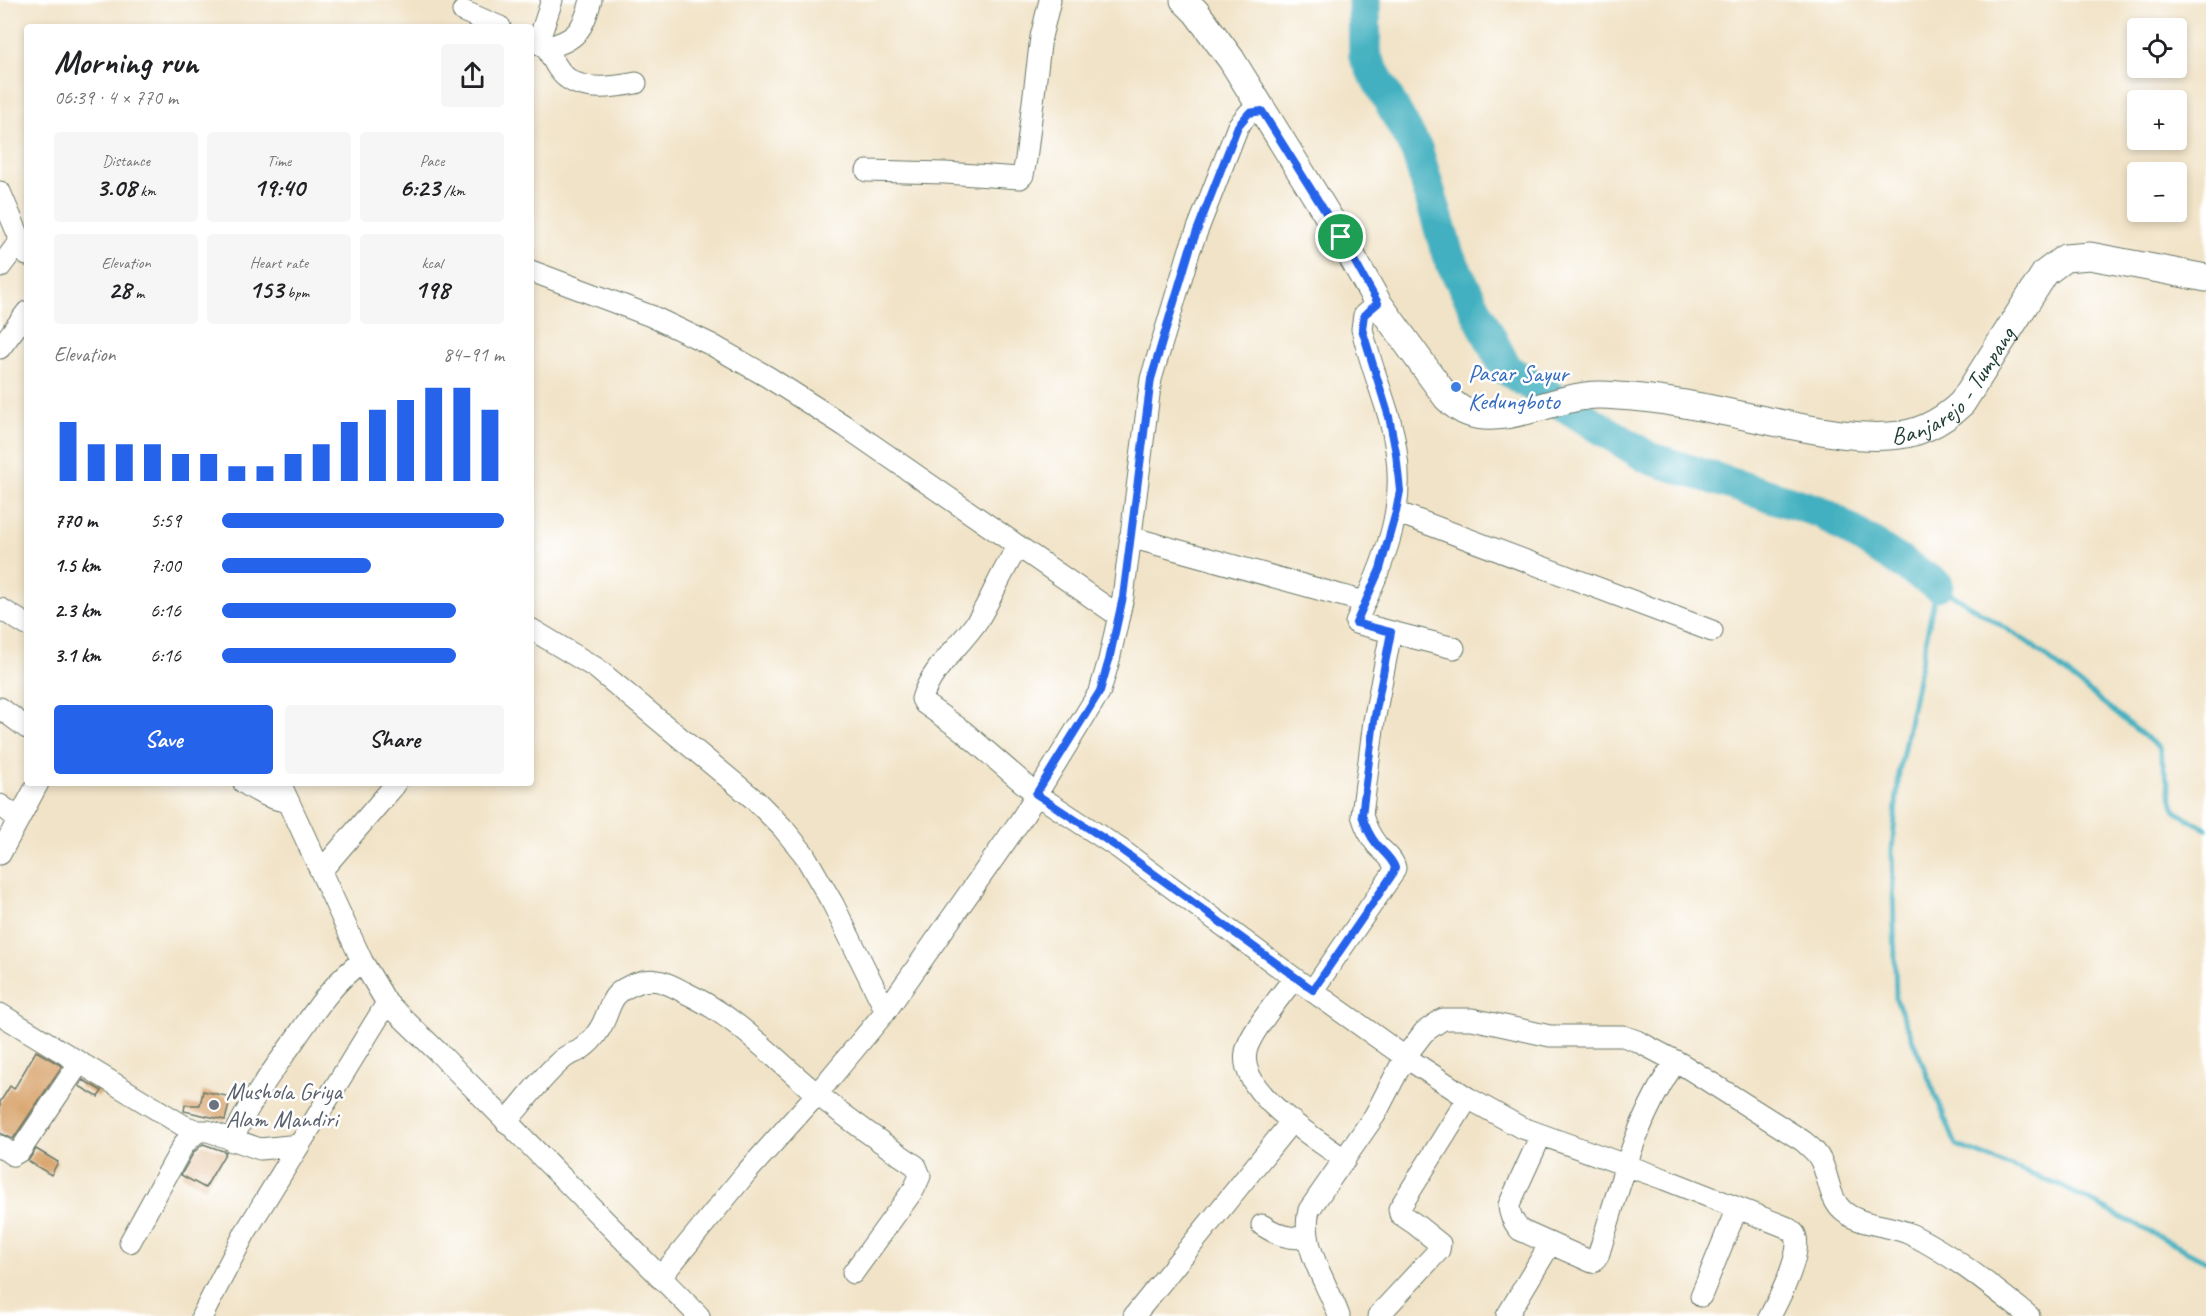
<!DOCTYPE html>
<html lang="en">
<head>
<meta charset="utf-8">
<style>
	:root { --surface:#fff; --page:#f6f6f6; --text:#202124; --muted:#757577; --accent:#2563eb }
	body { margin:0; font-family:Caveat,sans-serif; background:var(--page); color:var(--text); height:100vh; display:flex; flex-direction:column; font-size:22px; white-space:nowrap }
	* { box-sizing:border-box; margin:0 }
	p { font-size:20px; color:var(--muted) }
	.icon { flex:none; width:33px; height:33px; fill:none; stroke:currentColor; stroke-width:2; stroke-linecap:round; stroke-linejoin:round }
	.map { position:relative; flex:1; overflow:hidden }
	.side { position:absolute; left:24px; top:24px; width:510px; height:762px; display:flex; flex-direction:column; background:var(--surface); border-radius:6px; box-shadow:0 3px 9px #0003 }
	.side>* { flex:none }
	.tools { position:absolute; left:2127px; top:18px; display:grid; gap:12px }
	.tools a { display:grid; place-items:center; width:60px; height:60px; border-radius:6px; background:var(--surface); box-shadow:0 3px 9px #0003; font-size:30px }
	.pin { position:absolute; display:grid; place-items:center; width:51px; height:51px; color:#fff; margin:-26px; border:3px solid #fff; border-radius:50%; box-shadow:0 2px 6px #0007 }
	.round { display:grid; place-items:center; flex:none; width:63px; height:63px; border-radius:6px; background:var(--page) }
	.summary { display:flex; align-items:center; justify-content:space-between; height:102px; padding:0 30px }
	h1 { font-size:33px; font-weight:800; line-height:45px }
	.metrics { display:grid; grid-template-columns:repeat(3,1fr); gap:9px; height:102px; padding:6px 30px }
	.metrics div { display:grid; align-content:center; border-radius:6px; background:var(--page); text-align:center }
	.metrics b { font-size:26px; font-weight:800 }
	.metrics small { font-size:16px; font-weight:400 }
	.metrics p { font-size:16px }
	.chart { height:168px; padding:12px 30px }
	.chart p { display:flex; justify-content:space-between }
	.chart svg { width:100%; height:108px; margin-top:6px; stroke:var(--accent); stroke-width:6 }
	.button { display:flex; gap:12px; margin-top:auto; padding:12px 30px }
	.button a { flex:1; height:69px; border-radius:6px; background:var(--accent); color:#fff; font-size:24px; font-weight:800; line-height:69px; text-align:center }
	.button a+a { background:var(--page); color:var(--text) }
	ul { padding:0 30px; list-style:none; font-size:20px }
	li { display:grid; grid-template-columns:96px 72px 1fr; align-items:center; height:45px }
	li i { height:15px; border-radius:8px; background:var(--accent) }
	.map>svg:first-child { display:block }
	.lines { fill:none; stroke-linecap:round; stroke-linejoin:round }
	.stream { stroke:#43b0c0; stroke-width:5 }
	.river { stroke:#43b0c0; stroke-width:33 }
	.building { fill:#d49a5c }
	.minor-casing { stroke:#687767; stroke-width:23 }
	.major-casing { stroke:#687767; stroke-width:29 }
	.minor { stroke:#fff; stroke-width:21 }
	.major { stroke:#fff; stroke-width:27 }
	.route-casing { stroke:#fff; stroke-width:12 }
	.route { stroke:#2563eb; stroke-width:8 }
	.shop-dot { fill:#3f7fe0; stroke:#fff; stroke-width:2 }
	.worship-dot { fill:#6b7280; stroke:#fff; stroke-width:2 }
	.labels { text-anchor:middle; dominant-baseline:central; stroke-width:5; stroke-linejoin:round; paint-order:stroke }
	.shop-label { font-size:24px; fill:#366cbe; stroke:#fff; text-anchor:start }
	.street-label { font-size:24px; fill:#1f3d34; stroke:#fff }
	.worship-label { font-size:24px; fill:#5b616d; stroke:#fff; text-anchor:start }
</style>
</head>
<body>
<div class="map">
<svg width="2206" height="1316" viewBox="0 0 2206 1316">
	<rect width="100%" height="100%" fill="#fff"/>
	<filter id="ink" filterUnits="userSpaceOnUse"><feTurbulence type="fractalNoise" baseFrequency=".0167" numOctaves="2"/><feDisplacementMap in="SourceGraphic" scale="12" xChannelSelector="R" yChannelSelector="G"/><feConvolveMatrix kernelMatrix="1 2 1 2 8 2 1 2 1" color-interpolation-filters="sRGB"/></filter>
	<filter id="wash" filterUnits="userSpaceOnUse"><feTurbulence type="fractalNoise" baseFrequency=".008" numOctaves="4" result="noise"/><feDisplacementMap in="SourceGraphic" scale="24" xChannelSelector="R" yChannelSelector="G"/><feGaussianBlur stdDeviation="1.35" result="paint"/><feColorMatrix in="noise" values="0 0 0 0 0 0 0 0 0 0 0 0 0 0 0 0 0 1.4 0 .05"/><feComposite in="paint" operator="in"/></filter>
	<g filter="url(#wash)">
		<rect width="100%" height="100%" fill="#f1e3c7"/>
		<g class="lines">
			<path class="stream" d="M2206,829L2175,811L2159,748L2029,643L1937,585L1899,772L1892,851L1896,999L1956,1145L2063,1187L2206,1261"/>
			<path class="river" d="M1364,0L1365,57L1417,151L1448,255L1506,369L1649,458L1821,512L1937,585"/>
		</g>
		<g id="blocks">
			<path class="building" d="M36,1051L62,1066L13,1139L0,1133V1102L10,1086L14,1089Z
				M83,1080L102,1091L98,1097L79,1086Z
				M203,1091L231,1097L225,1120L184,1111L185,1105H200Z
				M203,1144L226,1152L205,1188L181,1175L194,1152Z
				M36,1149L58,1162L51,1175L28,1161Z"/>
		</g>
	</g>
	<g filter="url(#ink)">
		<use href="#blocks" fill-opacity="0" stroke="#687767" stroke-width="1.5"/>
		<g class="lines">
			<defs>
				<path id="minor" d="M463,11L500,27
					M531,40L546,47C576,42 584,28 591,0
					M538,43L552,0
					M546,47C552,57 557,71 567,78C585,92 615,87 636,83
					M867,171L945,173L1020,178L1023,175L1026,159L1041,37L1050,0
					M0,192L27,255
					M0,267L20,241
					M531,271L651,316L712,345L768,377L845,426L1119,616
					M0,348L27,312
					M1396,512L1712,631
					M1130,537L1365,602C1395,538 1409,487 1389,417C1380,387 1369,359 1362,329L1364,315L1378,303
					M1018,547C1002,570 993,596 978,620C961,646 931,668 922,699L925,704L963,731L1036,794L1120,849L1294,978L1405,1057L1375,1115L1309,1210C1300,1247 1327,1282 1339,1316
					M1365,602L1356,623L1454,648
					M1,609L27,625
					M531,629L596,668L755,800L782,827L804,854L833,904L886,1011
					M0,708L27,728
					M244,783C258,793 272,799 289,802
					M280,783L362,961L387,1003L440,1054L699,1316
					M0,805L19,819
					M0,854L38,783
					M321,871L395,785
					M1294,978C1282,995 1249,1033 1246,1052C1238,1093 1316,1138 1345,1160
					M1313,990L1392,875L1395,868C1393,858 1383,852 1377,845C1370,836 1365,826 1362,815L1374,721L1391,632
					M0,1014L184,1126L198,1131
					M506,1122C525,1101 542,1076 564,1058C569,1054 575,1053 580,1050C587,1045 595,1037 599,1030C613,1009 605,994 637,983C655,976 669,984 684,992C741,1019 770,1056 817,1094C848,1119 883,1144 916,1166L920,1176L914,1189L853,1273
					M1541,1135L1509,1205C1509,1215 1513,1222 1520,1230L1592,1262L1598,1256C1619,1189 1635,1119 1676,1061
					M232,1141C248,1103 272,1072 296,1038C316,1009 333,983 362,961
					M0,1146L13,1155L20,1151L80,1062
					M1262,1225C1276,1234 1291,1241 1307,1236
					M130,1242L184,1144L198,1131H208L260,1149L299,1145
					M660,1278L746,1173L817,1094L886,1011L1022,818L1100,691L1109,660L1123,597L1151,379L1190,249L1238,126L1249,113L1262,111
					M1701,1296L1737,1208
					M202,1316L245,1233L387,1003
					M1134,1316L1292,1121
					M1378,1316L1439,1250L1440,1244L1415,1224L1400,1214L1399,1209L1468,1098
					M1507,1316L1550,1244
					M1770,1316C1778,1301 1806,1247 1794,1233C1792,1230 1788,1229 1786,1227L1664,1179L1520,1127L1468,1098L1405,1057L1424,1032L1443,1019H1472L1550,1036H1623L1637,1041L1683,1065L1803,1141C1810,1147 1817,1152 1821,1161C1829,1177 1829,1199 1843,1211C1862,1227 1890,1224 1912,1235C1955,1256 1992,1287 2029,1316"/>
				<g id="major">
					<path id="s1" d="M1184,0L1196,12L1231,59L1341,237L1378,303L1447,398C1454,405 1460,410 1469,413C1503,425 1551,400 1586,396C1596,394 1608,395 1618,396C1676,399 1736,415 1794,426C1825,432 1857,438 1889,436C1917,435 1942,422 1962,403L2045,273L2065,258L2090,256L2206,278"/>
				</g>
			</defs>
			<use href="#minor" class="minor-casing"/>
			<use href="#major" class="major-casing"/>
			<use href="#minor" class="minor"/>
			<use href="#major" class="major"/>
		</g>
	</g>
	<g class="lines" filter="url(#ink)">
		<defs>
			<path id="route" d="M1262,111L1341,237L1378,303L1364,315L1362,329L1389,417L1396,453L1400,491L1396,512L1380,569L1356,623L1391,632L1374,721L1362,815C1365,826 1370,836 1377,845C1383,852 1392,858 1395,868L1392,875L1313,990L1120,849L1036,794L1100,691L1109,660L1123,597L1151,379L1190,249L1238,126L1249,113Z"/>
		</defs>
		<use href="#route" class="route-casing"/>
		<use href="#route" class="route"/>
	</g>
	<circle class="shop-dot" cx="1456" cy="387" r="6"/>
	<circle class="worship-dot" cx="214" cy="1105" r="6"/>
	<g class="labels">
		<g class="shop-label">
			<text x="1468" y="373">Pasar Sayur<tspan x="1468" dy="28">Kedungboto</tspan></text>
		</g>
		<g class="street-label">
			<text stroke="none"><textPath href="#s1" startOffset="1017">Banjarejo - Tumpang</textPath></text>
		</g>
		<g class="worship-label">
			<text x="226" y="1091">Mushola Griya<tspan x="226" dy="28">Alam Mandiri</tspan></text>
		</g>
	</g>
</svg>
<div class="tools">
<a><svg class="icon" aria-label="locate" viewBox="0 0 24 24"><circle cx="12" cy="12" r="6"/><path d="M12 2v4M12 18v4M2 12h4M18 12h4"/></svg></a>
<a>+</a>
<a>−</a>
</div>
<div class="pin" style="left:1341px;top:237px;background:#1e9e55"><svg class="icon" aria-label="arrive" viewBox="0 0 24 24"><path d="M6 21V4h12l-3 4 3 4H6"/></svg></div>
<section class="side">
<div class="summary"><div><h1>Morning run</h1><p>06:39 · 4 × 770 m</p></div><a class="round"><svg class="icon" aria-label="share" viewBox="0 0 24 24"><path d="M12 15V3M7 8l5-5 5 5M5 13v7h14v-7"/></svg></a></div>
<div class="metrics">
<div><p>Distance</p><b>3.08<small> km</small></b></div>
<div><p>Time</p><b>19:40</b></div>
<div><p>Pace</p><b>6:23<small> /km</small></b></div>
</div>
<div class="metrics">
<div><p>Elevation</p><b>28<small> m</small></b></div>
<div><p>Heart rate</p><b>153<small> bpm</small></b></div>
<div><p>kcal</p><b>198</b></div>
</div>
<div class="chart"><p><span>Elevation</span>84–91 m</p>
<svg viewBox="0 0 160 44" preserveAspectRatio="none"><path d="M5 44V20M15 44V29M25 44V29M35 44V29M45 44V33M55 44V33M65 44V38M75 44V38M85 44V33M95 44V29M105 44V20M115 44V15M125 44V11M135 44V6M145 44V6M155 44V15"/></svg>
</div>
<ul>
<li><b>770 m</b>5:59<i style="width:100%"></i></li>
<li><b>1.5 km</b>7:00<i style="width:53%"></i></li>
<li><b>2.3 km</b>6:16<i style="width:83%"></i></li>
<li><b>3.1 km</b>6:16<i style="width:83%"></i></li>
</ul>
<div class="button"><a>Save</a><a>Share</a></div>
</section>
</div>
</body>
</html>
